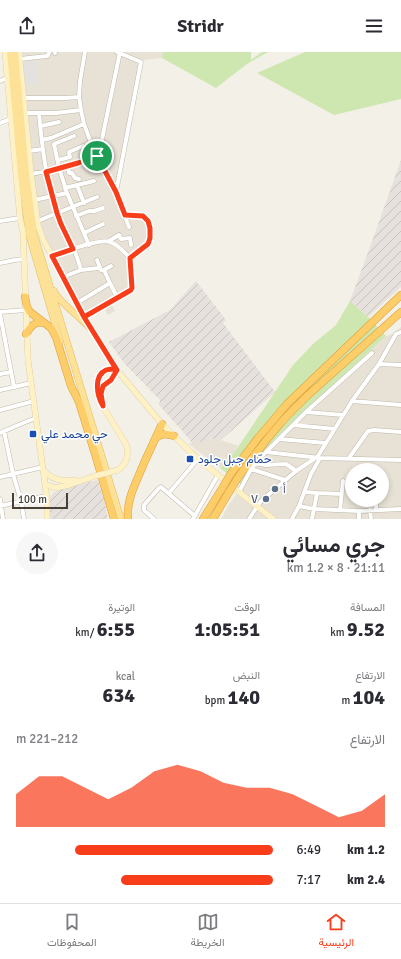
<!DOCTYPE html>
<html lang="ar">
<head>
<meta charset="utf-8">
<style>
	:root { --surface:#fff; --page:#f7f7f7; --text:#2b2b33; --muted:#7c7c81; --line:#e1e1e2; --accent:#f83d1a }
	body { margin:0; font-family:Signika,Vazirmatn,sans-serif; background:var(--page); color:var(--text); direction:rtl; height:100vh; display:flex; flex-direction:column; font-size:15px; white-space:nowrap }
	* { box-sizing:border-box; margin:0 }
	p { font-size:13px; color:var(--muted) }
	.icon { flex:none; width:22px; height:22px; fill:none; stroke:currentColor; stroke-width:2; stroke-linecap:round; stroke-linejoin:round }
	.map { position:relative; height:467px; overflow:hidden; direction:ltr }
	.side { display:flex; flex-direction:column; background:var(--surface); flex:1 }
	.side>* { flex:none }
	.tools { position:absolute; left:345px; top:411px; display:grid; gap:8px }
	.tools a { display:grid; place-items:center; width:44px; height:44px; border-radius:50%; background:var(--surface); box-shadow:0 2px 6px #0003; font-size:20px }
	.scale { position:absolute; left:12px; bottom:10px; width:56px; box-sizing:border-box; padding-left:4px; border:2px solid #464036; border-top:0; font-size:11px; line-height:14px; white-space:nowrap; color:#464036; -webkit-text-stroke:3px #fff; paint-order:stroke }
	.pin { position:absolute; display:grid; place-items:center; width:34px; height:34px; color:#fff; margin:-17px; border:2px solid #fff; border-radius:50%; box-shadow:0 1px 4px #0007 }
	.round { display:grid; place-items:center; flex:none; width:42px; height:42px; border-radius:21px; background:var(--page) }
	.summary { display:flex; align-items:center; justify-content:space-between; height:68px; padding:0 16px }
	h1 { font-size:22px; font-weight:700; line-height:30px }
	.figures { display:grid; grid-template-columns:repeat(3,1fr); gap:6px; height:68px; padding:4px 16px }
	.figures div { display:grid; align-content:center }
	.figures b { font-size:20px; font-weight:700 }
	.figures small { font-size:11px; font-weight:400 }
	.figures p { font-size:11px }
	.chart { height:112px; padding:8px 16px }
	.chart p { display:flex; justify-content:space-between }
	.chart svg { width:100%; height:72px; margin-top:4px; fill:var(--accent); opacity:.7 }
	ul { padding:0 16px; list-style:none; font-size:13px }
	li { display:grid; grid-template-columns:64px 48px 1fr; align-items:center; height:30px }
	li i { height:10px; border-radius:5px; background:var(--accent) }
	header { display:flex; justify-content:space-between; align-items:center; height:52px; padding:0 16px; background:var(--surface); font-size:18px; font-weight:700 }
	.dock { display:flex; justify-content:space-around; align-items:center; height:56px; border-top:1px solid var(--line); background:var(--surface); font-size:11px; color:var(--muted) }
	.dock a { display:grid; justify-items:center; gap:2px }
	.dock .on { color:var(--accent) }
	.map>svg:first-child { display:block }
	.residential { fill:#e7e2d5; fill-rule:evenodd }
	.industrial { fill:url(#industrial-furrows) }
	.green { fill:#cee7b0 }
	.parking { fill:#e4e2df }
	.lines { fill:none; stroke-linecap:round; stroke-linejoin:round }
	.street-casing { stroke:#bfb8aa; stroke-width:5 }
	.secondary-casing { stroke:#d3c497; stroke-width:6 }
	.primary-casing { stroke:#e3be66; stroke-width:7 }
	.highway-casing { stroke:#dca139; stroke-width:8 }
	.street { stroke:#fff; stroke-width:4 }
	.secondary { stroke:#fef1c6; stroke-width:5.5 }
	.primary { stroke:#fde196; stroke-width:6 }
	.highway { stroke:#fccd69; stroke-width:7 }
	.secondary-bridge-casing { stroke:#d3c497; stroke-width:6; stroke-linecap:butt }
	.highway-bridge-casing { stroke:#dca139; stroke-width:8; stroke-linecap:butt }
	.secondary-bridge { stroke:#fef1c6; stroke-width:5.5 }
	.highway-bridge { stroke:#fccd69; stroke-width:7 }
	.route-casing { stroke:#fff; stroke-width:8 }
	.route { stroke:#f83d1a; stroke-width:5 }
	.transit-dot { fill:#1a4fb4; stroke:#fff; stroke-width:1.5 }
	.service-dot { fill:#5c6f8a; stroke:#fff; stroke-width:1.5 }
	.labels { text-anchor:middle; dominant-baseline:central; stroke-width:3; stroke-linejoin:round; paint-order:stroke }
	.transit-label { font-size:12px; fill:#164399; stroke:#fff; text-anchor:start }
	.service-label { font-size:12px; fill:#4e5e75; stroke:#fff; text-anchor:start }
</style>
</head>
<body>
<header><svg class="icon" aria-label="menu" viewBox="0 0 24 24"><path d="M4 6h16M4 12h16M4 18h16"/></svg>Stridr<svg class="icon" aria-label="share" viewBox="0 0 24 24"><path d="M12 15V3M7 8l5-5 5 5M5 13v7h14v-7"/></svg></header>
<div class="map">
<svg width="401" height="467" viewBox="0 0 401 467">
	<defs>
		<pattern id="industrial-furrows" width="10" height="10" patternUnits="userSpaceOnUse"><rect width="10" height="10" fill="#e6e1dc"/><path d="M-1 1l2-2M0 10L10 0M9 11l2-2" fill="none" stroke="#c7c2bd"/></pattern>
	</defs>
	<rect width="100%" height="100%" fill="#f3f0e7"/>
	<path class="residential" d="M22,0H163L162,6L144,8L140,7L118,141L126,161L143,163L151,172L152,186L151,192L138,202L134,207L130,235L109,247L115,259L108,263L102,252L84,262L45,187L41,173L35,140Z
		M401,275V467H221L230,451L243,434L250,419L266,397L278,384L386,284L392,282ZM352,418H382V448H352Z
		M195,386H207L221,388L238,394L234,401L220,416L189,392L192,390Z"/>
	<path class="industrial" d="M401,108V235L368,265L350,249L370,195Z
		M196,229L226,268L223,271L275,340L221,388L207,386L202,392L195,386L192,390L159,353L160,348L124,311L109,290L170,258Z
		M98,428L104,447L108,467H49V447L53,441L60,438L79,432Z"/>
	<path class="green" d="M163,0H251V8L262,0H268L247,12L216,36L162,6Z
		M305,0H401V47L334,63L257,21Z
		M350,249L368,265L386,284L278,384L266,397L250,419L243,434L220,416L234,401L293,313L313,292L336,273Z"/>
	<path class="parking" d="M38,8L37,32L26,33L23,9Z"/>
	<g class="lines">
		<defs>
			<path id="street" d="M85,0L80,29L79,45L81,58L84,72L93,96L116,140L129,175
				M55,1V0
				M20,7L47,4L48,3L49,0
				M0,29L7,26
				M24,46H65L79,45
				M26,61H56L81,58
				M39,61C42,95 46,128 57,161C61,174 68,185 74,198C77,204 79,211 81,218
				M0,71L11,67
				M41,74L59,70
				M74,84L54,92L59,116L67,141L89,193
				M42,88L51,86L84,72
				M29,99L43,97
				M58,108L70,105L69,100L83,94
				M68,114L69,121H72L75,126L79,127
				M31,122C54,119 76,112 97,104L101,92L120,0
				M77,133L84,151
				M65,136L94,129
				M116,140L141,10L117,0
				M34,148L67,141
				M76,164L89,159H94L103,156
				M0,169L20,166
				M38,169L57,161L97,145
				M84,181L103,172
				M109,189L119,183L121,187L130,186L131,193
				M52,204C63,200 101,186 110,190C119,193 124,200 130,206
				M97,208L101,218H104L111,214
				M0,211L15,208L24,207
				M104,218L110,231L117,245
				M63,225L81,218L99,216
				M77,251L110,231
				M0,260L26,258
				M0,262L14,335L0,338
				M84,265L106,251L130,238L131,237L130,206L148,192L149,189L150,180L149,172L143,164L125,163
				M379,312L396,282L401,280
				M0,322L11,320
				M14,335L31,331
				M352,349L379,312L401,313
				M0,358L34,349
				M306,360L343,363
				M293,373L335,377
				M4,379L13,422L21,449L24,467
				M0,381L23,371L36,366
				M279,387L326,391
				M266,400L306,360L372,301
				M349,406L368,379L374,378L401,380
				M256,411L265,413L286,412L296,419
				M251,417L285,428
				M0,425L43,415
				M239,440L251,417L256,411L266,400L320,406L401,408
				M305,440L317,441L342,442
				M382,440L384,429
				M169,441L198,407
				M0,447L3,467
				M0,454L46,444
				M299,454L314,457L359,459L401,457
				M340,458L343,429
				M370,458L371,467
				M376,458V448
				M154,467L144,458V453L159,436L161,435L195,464
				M193,467L218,423
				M249,467L261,449L296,419L314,407L318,404L352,349L401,353
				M292,467L299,454L311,422L320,406
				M312,467L317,441
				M359,467V459"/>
			<path id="secondary" d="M5,0L20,166L23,180L28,308L45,432L47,448V467
				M19,0L31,122L38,173L43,187L84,265L116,317L162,372L174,384L198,407L273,467
				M116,317C113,317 109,317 106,319C94,324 96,341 100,350L126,392C129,402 128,411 118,418
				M102,347C100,335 104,335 111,327C114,325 115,321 117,318
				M43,418C46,420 48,423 50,424C57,429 68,429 76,428
				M45,432L55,436L69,433L95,424"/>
			<path id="primary" d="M10,0L21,122L29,183L60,289
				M15,0L26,121L34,182L121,467
				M54,239C59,249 67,254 74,261C80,266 86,272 91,277"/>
			<path id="highway" d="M25,245L27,255L30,260L51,276L56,285L71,334L79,350L96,405L114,467
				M26,282C31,274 35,269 44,271
				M156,386C162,381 166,382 174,384
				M230,423L258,386L287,352L401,243
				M237,427C250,409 264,390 279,373C288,362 298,353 308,343L401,260
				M128,467C126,447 137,429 144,411C150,398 156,385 162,372
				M203,467L223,435
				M213,467L229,440"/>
		</defs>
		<use href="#street" class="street-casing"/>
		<use href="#secondary" class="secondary-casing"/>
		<use href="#primary" class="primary-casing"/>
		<use href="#highway" class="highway-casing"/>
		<use href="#street" class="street"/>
		<use href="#secondary" class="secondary"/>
		<use href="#primary" class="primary"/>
		<use href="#highway" class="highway"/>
		<defs>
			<path id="secondary-bridge" d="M95,424L118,418"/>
			<path id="highway-bridge" d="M223,435L230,423
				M229,440L237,427"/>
		</defs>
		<use href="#secondary-bridge" class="secondary-bridge-casing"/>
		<use href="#highway-bridge" class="highway-bridge-casing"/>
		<use href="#secondary-bridge" class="secondary-bridge"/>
		<use href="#highway-bridge" class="highway-bridge"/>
	</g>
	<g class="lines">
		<defs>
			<path id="route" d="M97,104L78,111L46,120L57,161L61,172L73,197L52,204L84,265L117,318L111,328L103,334L101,342L103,354C97,344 93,324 106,318C109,317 113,317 116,317L84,265L131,238L132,236L130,206L148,192L150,186V176L148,169L143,164L125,163L116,140L97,104"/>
		</defs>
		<use href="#route" class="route-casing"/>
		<use href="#route" class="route"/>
	</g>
	<g class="transit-dot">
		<rect x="29" y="378" width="8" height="8" rx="2"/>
		<rect x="186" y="403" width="8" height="8" rx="2"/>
	</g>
	<g class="service-dot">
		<circle cx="275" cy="437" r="4"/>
		<circle cx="266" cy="447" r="4"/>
	</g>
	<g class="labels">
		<g class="transit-label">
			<text x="41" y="382">حي محمد علي</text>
			<text x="198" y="407">حمّام جبل جلود</text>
		</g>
		<g class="service-label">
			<text x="283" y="437">أ</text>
			<text x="258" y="447" text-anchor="end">V</text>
		</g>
	</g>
</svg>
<div class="tools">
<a><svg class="icon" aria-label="layers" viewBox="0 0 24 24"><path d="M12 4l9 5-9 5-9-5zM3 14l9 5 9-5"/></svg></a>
</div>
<div class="scale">100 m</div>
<div class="pin" style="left:97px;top:104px;background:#1e9e55"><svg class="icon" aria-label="arrive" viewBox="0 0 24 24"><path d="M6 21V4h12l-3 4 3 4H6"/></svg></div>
</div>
<section class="side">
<div class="summary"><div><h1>جري مسائي</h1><p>21:11 · 8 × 1.2 km</p></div><a class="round"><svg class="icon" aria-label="share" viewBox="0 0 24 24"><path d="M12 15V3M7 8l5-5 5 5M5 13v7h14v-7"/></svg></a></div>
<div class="figures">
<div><p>المسافة</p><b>9.52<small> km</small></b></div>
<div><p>الوقت</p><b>1:05:51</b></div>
<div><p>الوتيرة</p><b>6:55<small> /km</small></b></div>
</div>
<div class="figures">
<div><p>الارتفاع</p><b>104<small> m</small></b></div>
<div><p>النبض</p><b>140<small> bpm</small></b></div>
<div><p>kcal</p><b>634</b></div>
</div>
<div class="chart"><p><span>الارتفاع</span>212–221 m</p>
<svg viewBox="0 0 160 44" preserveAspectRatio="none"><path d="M0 44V24L10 13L20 13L30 20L40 27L50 20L60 10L70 6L80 10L90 17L100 20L110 20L120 24L130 31L140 38L150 34L160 24V44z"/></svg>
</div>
<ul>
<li><b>1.2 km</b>6:49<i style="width:77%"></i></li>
<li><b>2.4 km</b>7:17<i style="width:59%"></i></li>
</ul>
</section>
<nav class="dock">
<a class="on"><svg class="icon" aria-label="home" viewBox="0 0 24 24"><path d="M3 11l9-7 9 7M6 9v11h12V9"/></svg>الرئيسية</a>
<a><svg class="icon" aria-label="map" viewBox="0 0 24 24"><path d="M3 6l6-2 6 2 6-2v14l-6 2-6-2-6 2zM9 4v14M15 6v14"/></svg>الخريطة</a>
<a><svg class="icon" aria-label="saved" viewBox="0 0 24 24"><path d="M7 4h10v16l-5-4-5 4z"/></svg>المحفوظات</a>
</nav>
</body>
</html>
